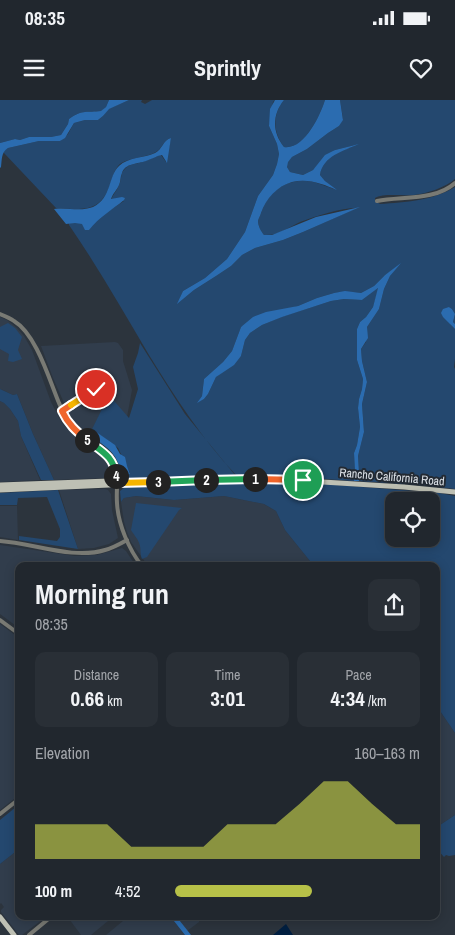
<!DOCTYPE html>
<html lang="en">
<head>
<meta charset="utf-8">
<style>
	:root { --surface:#21272e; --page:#292f36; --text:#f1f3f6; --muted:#a2a5aa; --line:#3e444a; --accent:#b7c148 }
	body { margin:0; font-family:"Archivo Narrow",sans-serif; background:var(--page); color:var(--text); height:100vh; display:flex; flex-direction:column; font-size:19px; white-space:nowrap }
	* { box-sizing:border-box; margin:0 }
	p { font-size:16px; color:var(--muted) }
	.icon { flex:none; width:28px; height:28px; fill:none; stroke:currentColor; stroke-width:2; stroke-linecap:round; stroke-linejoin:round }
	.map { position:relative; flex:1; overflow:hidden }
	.side { position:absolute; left:15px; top:462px; width:425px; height:358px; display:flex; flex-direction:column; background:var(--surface); border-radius:10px; box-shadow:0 2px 12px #0003,0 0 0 1px var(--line) }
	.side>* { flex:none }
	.buttons { position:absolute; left:385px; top:392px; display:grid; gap:10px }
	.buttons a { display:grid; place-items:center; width:55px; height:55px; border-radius:10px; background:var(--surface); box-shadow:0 2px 12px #0003,0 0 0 1px var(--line); font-size:25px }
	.pin { position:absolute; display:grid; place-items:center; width:42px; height:42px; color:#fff; margin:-21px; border:2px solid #fff; border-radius:50%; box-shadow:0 1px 5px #0007 }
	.km { position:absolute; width:25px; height:25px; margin:-12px; border-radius:50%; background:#222; color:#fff; font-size:14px; line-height:25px; text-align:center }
	.round { display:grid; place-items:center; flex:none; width:52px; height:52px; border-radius:10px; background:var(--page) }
	.overview { display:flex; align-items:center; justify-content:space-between; height:85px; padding:0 20px }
	h1 { font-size:28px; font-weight:700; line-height:38px }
	.metrics { display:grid; grid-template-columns:repeat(3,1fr); gap:8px; height:85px; padding:5px 20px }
	.metrics div { display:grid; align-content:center; border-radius:10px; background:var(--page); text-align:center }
	.metrics b { font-size:21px; font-weight:700 }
	.metrics small { font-size:14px; font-weight:400 }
	.metrics p { font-size:14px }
	.chart { height:140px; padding:10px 20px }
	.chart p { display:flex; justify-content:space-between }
	.chart svg { width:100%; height:90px; margin-top:5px; fill:var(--accent); opacity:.7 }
	ul { padding:0 20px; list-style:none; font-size:16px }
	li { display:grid; grid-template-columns:80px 60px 1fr; align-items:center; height:38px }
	li i { height:12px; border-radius:6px; background:var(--accent) }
	.status { display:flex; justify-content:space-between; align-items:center; height:35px; padding:0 25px; background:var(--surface); direction:ltr }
	.status svg { height:14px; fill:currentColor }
	header { display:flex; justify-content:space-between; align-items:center; height:65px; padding:0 20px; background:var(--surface); font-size:22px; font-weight:700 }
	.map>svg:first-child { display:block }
	.built { fill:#313d4c }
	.green { fill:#24486f; fill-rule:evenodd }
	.forest { fill:#2b6cb0 }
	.water { fill:#001f41 }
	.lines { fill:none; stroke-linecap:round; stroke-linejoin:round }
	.minor { stroke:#797a74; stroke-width:4 }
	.major { stroke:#bec0b4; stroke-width:5 }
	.split-1-casing { stroke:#fff; stroke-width:10 }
	.split-2-casing { stroke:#fff; stroke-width:10 }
	.split-3-casing { stroke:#fff; stroke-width:10 }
	.split-4-casing { stroke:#fff; stroke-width:10 }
	.split-5-casing { stroke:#fff; stroke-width:10 }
	.split-6-casing { stroke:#fff; stroke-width:10 }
	.split-7-casing { stroke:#fff; stroke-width:10 }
	.split-1 { stroke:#f0652b; stroke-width:6 }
	.split-2 { stroke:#22a559; stroke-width:6 }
	.split-3 { stroke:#22a559; stroke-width:6 }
	.split-4 { stroke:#f5b400; stroke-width:6 }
	.split-5 { stroke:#22a559; stroke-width:6 }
	.split-6 { stroke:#f0652b; stroke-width:6 }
	.split-7 { stroke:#f5b400; stroke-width:6 }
	.labels { text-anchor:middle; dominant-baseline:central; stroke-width:4; stroke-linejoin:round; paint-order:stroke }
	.street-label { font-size:12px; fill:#dce1e7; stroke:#232a33 }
</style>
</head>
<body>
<div class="status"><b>08:35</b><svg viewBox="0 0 49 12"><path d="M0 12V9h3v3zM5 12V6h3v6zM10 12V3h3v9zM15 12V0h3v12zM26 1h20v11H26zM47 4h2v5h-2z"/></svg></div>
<header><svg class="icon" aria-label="menu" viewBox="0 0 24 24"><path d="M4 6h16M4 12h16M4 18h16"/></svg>Sprintly<svg class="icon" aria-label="heart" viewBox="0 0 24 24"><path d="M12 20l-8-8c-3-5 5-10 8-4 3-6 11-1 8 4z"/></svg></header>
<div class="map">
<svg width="455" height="835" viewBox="0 0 455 835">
	<rect width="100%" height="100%" fill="#2c343d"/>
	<path class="built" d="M0,217L7,220L17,228L24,236L32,250L51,302L62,323L75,337L104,359L109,367V376L105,378L54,380L33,334L17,294L13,295L0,289Z
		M115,242L118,243L123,250V261L132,290L127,317L109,296L89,335L76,323L70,316V312L71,310L103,288L101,283L67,305H65L53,278L41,246Z
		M0,301L4,303L10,309L18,321L21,336L40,380L0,382Z
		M105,389L108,390L111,394L112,410L118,438L109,444L94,448L78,449L59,390Z
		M136,396L174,400L224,396L264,404L276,411L285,430L314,466H148L131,442L127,432L124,422L121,402L124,398Z
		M0,406H17L18,440L0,437Z
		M0,445L75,456L97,455L122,448L126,451L136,466H19V528L0,514Z
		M0,524L19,538V695L0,710Z
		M436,605L455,633V715L440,725L441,727L436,730Z
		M19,749V816H47L22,835H19L1,812V810L4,807L1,803L0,804V764Z
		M67,816H114L91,835H81Z
		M129,816H170L185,835H106Z
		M176,816H200L199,822L187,831Z"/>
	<path class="green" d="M0,0H109L106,7L102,11C87,13 83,9 69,19L68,24L61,35L51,37H29L20,40L15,39L0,43Z
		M129,0H142L141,2L145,4L152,0H275L273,2L269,26L277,44L279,54L277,64L273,75L258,96L245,132L227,159L205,178L183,191L178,203L194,190L216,176L231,166L242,155L255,148L283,140L303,132L357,108C341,108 316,116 300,122C287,128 279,136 264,135C261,131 258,126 258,121C258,120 261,114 261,113C266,99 277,85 293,82C308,78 320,84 334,89L325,81L320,75C323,57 340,52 355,45L335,50L313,70L303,75L290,72L287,67V62L292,57L307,49L328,33L339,26L343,19L340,0H455V79C446,87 426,94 414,95C404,96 382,93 375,98V101L380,104C406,102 432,101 455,87V224L453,222L455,214L452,209L449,207L450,224L455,229V259L454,267L455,269V389L424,385L359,381V372L358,356L364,332L362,304L367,282L362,261L361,249L366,242L367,227L379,209L384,189L390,176L396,168L385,175L374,186L361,193L345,192L334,193L317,198L298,206L284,210L241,227L232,251L223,262L204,279L202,296L198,302L204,299L208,294L216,277L241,256L245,240L250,233L262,225L281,217L331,201L344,199L362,200L379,187L373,207L366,217L360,222L357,229V260L363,279L362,289L359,299L358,308L360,327L357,345L354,353L355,373L354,381L281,376L236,375C202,339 175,297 149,255C123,211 98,167 69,125V123H94L104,114L124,101L111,100C113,94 117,91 119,85C122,80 120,74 124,70C128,64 136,64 142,62C149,60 155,56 161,55L166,62L171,38C163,40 162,50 154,53C144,58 125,58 118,66C113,72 112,81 109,88C98,114 79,109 56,108L4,53V50L8,48L39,41H60L68,34L74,23L85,20H98L103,16L108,9Z
		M284,0H325C320,16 304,50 284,47C273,32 272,15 284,0Z
		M8,223L15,228L22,237L18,250L22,259L13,262L8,261L9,254L0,249V227Z
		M140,243L185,314L235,375L133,379L126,378V376L130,373L118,348L92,329L109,295L129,318L138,289L133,267L138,253Z
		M0,289L13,295L17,294L33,334L54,380H41L21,336L18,321L10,309L4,303L0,301Z
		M236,382L287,384L310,383L439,393L455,396V633L436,605V466H314L285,430L276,411L264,404L224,396L174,400L136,396L124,398L121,402L120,391L124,388V387ZM394,401H431V439H394Z
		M58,390L78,449L19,440V436L57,441L60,437V429L47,397L18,398L17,405H0V393Z
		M136,403L182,408L179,410L147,457L142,459C140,454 141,451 140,446C139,440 134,435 131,430Z
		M16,707L19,710V749L0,764V720Z
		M455,715V755L449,756L446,755L444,757L436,748V730L441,727L440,725Z"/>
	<path class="forest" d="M109,0H129L109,9L103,16L98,20H85L74,23L65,38L60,41H39L8,48C1,52 2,60 1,67L0,68V43L15,39L20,40L29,37H51L61,35L68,24L69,19C83,9 87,13 101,11L106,7Z
		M275,0H284C272,15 272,32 284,47C304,50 320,16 325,0H340L343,20L339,26L328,33L307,49L292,57L288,62L287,67L290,72L303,75L313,70L325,55L335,50L359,44C343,51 323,56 320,75L325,81L337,90C323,84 308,78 292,82C277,86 266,99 261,113C261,114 258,120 258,121C258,126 261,131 264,135H272L316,117L360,107L303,132L283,140L255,148L242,155L231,166L216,176L194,190L177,204L183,191L205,178L227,159L245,132L258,96L273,75L277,64L279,54L277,44L269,26L270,9Z
		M171,38L167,63L162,55C156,56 152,59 146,61C138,64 125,63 122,73C120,77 121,81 119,85C117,90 113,93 111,99L122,97L125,98L124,100C112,110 99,117 89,130H85L82,124L75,123L66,124L54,109C67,107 80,112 93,107C112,98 108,76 119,66C128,57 144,58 155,53C162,50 163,40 171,38Z
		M401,163L390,176L384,189L379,209L367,227L368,238L361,249L362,261L367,282L362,304L364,332L358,356L359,372V381H354L355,373L354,353L357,345L360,327L358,308L359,299L362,289L363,279L357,260V229L360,222L366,217L373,207L378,188L362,200L344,199L331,201L282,217L262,225L250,233L245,240L241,256L234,265L216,277L208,294L204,299L197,303L202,296L204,279L223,262L232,251L241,227L253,217L266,212L298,206L317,198L334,193L345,191L361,193L374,186L385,175Z
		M449,207L452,209L455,214L453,222L455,224V229L443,217L441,213L443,209Z
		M92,329L115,345L120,354L125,357L127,366L130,374L127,375L126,378H124L123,376L120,374C120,354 104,345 89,335Z
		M170,816H176L191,835H185Z"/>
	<path class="water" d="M286,824L293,835H273Z"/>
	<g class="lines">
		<path class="minor" d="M377,101C402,96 435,101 455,83
			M0,214C5,216 10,218 14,221C36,234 49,279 59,303C62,309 63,316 67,321C78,338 107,348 114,365C119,377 116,391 117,403C118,424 129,450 142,466
			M62,311L105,283
			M0,441C33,443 73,460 105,450C113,448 120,444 127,440
			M0,520L19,534
			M0,714L19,699
			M29,835L52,816"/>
		<path class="major" d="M0,385L109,381L117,383
			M0,390L109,385L117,383L238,378L274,379L404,387L455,392
			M0,817L14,835"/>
	</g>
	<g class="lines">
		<defs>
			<path id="split-1" d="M255,379L303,380"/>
			<path id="split-2" d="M206,380L255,379"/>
			<path id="split-3" d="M158,382L206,380"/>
			<path id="split-4" d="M116,376L117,383L158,382"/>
			<path id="split-5" d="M87,340C101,351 114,356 116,376"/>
			<path id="split-6" d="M71,305L62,311C68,324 76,331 87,340"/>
			<path id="split-7" d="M71,305L96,289"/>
		</defs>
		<use href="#split-1" class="split-1-casing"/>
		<use href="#split-2" class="split-2-casing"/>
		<use href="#split-3" class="split-3-casing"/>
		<use href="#split-4" class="split-4-casing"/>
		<use href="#split-5" class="split-5-casing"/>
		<use href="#split-6" class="split-6-casing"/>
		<use href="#split-7" class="split-7-casing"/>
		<use href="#split-1" class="split-1"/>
		<use href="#split-2" class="split-2"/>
		<use href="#split-3" class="split-3"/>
		<use href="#split-4" class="split-4"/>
		<use href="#split-5" class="split-5"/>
		<use href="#split-6" class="split-6"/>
		<use href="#split-7" class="split-7"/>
	</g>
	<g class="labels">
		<g class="street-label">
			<text transform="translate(392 377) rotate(5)">Rancho California Road</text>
		</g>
	</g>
</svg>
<div class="buttons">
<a><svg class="icon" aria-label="locate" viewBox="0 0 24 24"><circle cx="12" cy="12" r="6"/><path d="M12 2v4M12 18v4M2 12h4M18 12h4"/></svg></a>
</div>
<div class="pin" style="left:303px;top:380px;background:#1e9e55"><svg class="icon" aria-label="arrive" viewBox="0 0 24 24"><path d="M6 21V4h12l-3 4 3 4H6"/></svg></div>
<div class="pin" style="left:96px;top:289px;background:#d93025"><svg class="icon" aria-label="check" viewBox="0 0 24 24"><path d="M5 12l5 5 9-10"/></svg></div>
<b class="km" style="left:255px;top:379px">1</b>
<b class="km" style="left:206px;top:380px">2</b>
<b class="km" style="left:158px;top:382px">3</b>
<b class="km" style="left:116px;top:376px">4</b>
<b class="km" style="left:87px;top:340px">5</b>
<section class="side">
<div class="overview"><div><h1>Morning run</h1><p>08:35</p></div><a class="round"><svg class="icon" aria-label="share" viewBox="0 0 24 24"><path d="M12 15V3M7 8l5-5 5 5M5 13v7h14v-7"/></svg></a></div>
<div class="metrics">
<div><p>Distance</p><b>0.66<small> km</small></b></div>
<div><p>Time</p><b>3:01</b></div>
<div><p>Pace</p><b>4:34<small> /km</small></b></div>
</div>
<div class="chart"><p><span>Elevation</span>160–163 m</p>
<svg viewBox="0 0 160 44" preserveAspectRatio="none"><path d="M0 44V27L10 27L20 27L30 27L40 38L50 38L60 38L70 38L80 27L90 27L100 27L110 17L120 6L130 6L140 17L150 27L160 27V44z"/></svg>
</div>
<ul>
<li><b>100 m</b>4:52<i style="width:56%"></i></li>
</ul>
</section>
</div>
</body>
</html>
